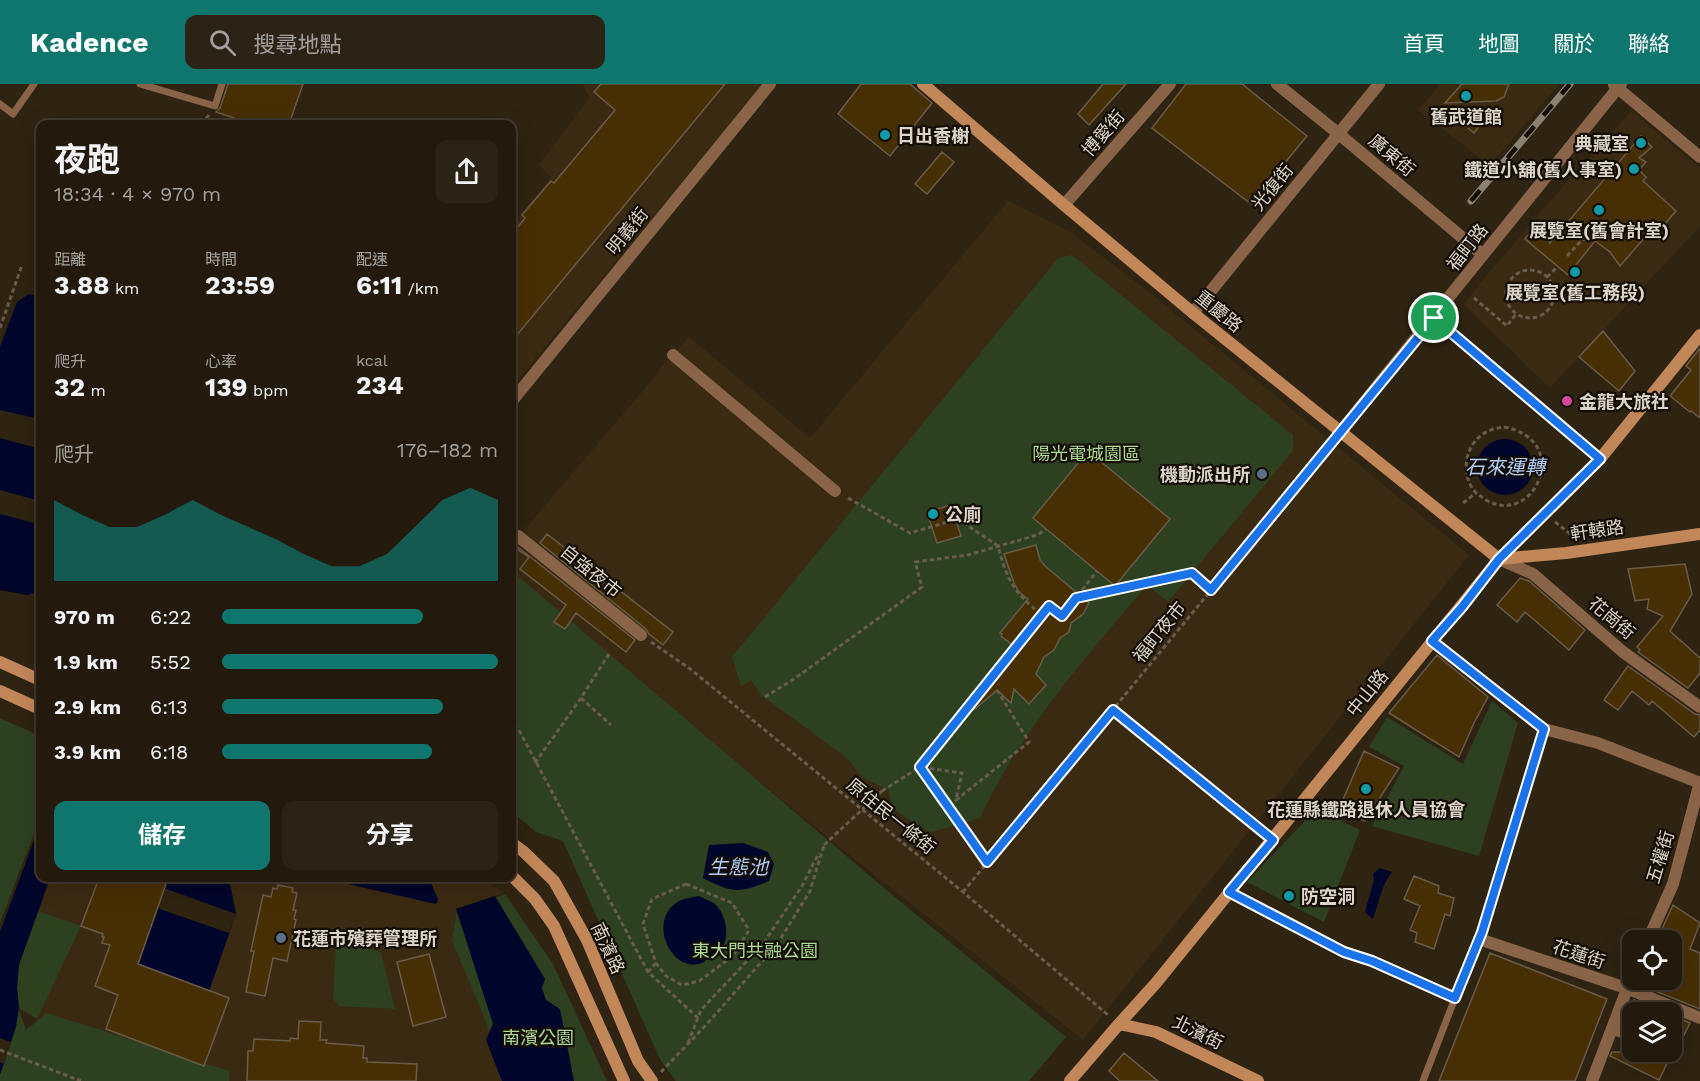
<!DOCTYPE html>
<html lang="zh-TW">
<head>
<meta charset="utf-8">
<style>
	:root { --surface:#231a0d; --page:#2b2316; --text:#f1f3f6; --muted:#a3a19d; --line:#40382e; --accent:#0f766e }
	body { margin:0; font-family:"Work Sans","Noto Sans TC",sans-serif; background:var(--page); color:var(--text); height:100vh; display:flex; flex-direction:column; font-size:22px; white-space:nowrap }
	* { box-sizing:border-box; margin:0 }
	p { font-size:20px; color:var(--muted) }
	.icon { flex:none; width:33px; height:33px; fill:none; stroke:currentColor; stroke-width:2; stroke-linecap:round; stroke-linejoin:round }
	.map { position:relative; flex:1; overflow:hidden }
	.sheet { position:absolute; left:36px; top:36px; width:480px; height:762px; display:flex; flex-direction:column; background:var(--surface); border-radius:12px; box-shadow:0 6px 24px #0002,0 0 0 2px var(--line) }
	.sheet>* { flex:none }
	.buttons { position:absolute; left:1622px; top:846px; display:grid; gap:12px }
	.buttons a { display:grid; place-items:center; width:60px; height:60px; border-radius:12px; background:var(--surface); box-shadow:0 6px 24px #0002,0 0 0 2px var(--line); font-size:30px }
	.pin { position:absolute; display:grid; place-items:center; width:51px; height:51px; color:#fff; margin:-26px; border:3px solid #fff; border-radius:50%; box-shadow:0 2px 6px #0007 }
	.round { display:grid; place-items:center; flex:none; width:63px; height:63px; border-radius:12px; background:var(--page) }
	.summary { display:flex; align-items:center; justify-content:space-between; height:102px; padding:0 18px }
	h1 { font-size:33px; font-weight:700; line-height:45px }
	.figures { display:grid; grid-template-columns:repeat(3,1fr); gap:9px; height:102px; padding:6px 18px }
	.figures div { display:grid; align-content:center }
	.figures b { font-size:26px; font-weight:700 }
	.figures small { font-size:16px; font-weight:400 }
	.figures p { font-size:16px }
	.chart { height:168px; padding:12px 18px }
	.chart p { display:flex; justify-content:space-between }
	.chart svg { width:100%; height:108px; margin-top:6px; fill:var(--accent); opacity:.7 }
	.button { display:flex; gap:12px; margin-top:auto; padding:12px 18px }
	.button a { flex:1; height:69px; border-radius:12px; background:var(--accent); color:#fff; font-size:24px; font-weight:700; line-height:69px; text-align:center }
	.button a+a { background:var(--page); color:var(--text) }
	ul { padding:0 18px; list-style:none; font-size:20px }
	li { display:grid; grid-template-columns:96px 72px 1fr; align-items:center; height:45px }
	li i { height:15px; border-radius:8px; background:var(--accent) }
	header { display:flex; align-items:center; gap:36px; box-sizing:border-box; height:84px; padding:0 30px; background:var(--accent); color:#fff }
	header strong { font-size:28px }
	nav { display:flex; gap:33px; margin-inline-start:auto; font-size:21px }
	.search { width:420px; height:54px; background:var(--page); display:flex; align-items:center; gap:15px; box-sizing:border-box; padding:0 21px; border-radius:12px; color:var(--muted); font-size:22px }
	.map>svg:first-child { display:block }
	.built { fill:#3b2a12 }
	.green { fill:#2d4120 }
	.water { fill:#00062b }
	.pier { fill:#2f2311 }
	.building { fill:#472f05; stroke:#695b48; stroke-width:1.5 }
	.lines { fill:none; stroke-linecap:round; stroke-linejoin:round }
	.path { stroke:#685d4d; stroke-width:3; stroke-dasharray:4.5 3; stroke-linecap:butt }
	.lane { stroke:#896448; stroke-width:7 }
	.street { stroke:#896448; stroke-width:12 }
	.secondary { stroke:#c28759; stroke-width:12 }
	.rail-casing { stroke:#8c8274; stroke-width:7 }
	.rail { stroke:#130d06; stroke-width:4.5; stroke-dasharray:14; stroke-linecap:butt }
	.path-bridge { stroke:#685d4d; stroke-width:3; stroke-dasharray:4.5 3; stroke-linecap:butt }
	.route-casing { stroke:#fff; stroke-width:12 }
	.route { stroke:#1a73e8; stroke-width:8 }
	.culture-dot { fill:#0f9aa8; stroke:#130d06; stroke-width:2 }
	.hotel-dot { fill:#d1479c; stroke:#130d06; stroke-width:2 }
	.service-dot { fill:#5c6f8a; stroke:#130d06; stroke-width:2 }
	.labels { text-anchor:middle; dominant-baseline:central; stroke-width:4.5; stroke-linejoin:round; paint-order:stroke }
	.poi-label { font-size:18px; font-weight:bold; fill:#dcd4c9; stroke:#130d06; text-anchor:start }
	.street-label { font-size:18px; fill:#dcd4c9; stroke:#130d06 }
	.park-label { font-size:18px; fill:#acdb91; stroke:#130d06 }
	.water-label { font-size:20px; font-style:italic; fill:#b1cdf7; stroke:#130d06 }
</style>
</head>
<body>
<header>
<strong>Kadence</strong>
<div class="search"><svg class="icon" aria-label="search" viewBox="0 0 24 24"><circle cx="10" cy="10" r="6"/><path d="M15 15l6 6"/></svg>搜尋地點</div>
<nav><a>首頁</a><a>地圖</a><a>關於</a><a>聯絡</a></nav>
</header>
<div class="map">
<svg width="1700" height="997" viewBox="0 0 1700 997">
	<rect width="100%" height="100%" fill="#2f2311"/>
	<path class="built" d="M583,0H763L514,300L512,298V140L551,93L539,81L590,13L587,10Z
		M1441,0H1559L1490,82L1418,26Z
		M1631,27L1700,84V142L1550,304L1463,220L1541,127Z
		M1008,117L1070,148L1149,208L1469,471L1083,956L838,762L512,495V460L659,288L658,286L689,253L810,354Z
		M50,794H340L339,798L438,816L429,794H481L504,809L456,825L493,940L486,956L502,997H103L20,963L37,935L19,924V881Z"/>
	<path class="green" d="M1072,171L1293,351V367L1168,518L1147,501C1086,573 1020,647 980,734L933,748L927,747L893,725L888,706L862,693L847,674L761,611L751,596L741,602L732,573L1058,174Z
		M512,487L884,804L1066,953L1029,997H676L661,977L655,964L563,757L536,748L512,728Z
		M1492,617L1518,639L1479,772L1372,742L1404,682L1369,663L1387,633L1463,680Z
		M0,634L40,652V734L0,839Z
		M1316,725L1360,746L1324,838L1247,798Z
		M505,810L553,880L607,997H508L482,928L452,857L457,828Z
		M38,827L81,842L37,935L19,924L17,903L19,881Z
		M336,858L381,868L395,925L339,922L333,915Z
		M0,875L26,946L47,929L229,987V997H0Z"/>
	<path class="water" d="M29,210L40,212V335L0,326V263L17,218Z
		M0,354L40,365V417L0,406Z
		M1477 383a28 28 0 1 1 56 0a28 28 0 1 1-56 0Z
		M0,430L38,440L40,442V504L39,508L27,511L0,506Z
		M40,740V794H50L19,881L17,903L19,924L16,943L0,991V848Z
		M743,759L768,768L774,780L769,797C739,810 732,809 703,794L709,761Z
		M1379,784L1392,788C1381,802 1379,818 1373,835L1365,828L1374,796L1373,790Z
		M168,794H229L236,830L209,907L131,878L143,864Z
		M340,794H429L438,816L436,820L339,798Z
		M495,812L545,895L542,904L546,916L560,925L574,997H502L486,956L493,940L456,825Z
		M699,812C704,815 712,817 716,821C725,830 729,848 724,860C722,866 713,872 707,875C705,877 703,879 699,880C669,887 646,833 681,816C686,814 693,813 699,812Z"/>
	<path class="pier" d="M161,803L236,830L229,849L154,823Z
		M0,954L11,958L4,980L0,978Z"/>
	<path class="building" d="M228,0H303L289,40H251L216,28L220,24Z
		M601,0H725L512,257V150L525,134L522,131L551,97L554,99L615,26L594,8Z
		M861,0H910L932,19L890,72L838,30Z
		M1103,0H1126L1089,41L1078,30Z
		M1186,0H1242L1307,52L1251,120L1152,44Z
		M1462,0H1509L1504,13L1496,17L1445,19Z
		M1472,27L1484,36L1474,49L1462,39Z
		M1641,52L1652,63L1639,74L1646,78L1639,86L1646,93L1643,97L1676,127L1664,141L1659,137L1620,182L1610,168L1595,157L1568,191L1525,155L1534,144L1550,159Z
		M942,68L954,78L927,110L915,100Z
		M1603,247L1635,287L1619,307L1579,273Z
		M1700,264V334L1691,327L1690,328L1670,312L1691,286L1686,282Z
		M1088,367L1170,435L1115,502L1033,434Z
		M951,421L961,452L937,459L927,428Z
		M547,450L673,548L663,561L649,550L646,545L540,459Z
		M1036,461L1040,476L1045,482L1089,519L1083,530L1071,539L1069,548L1060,554L1054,566L1044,573L1036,590L1046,601L1029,620L1014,605L1011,619L997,606L975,625L970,620L1016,564L1001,552L1002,550L1000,549L1028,515L1019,508L1014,499L1004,470Z
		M519,464L635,556L626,568L576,529L565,545L554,538L566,521L520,485L529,473L518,466Z
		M1685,480L1692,510L1670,547L1700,574V589L1688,604L1638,568L1640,566L1637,563L1663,532L1647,525L1649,515L1635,517L1628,485Z
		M1520,494L1529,497L1585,546L1569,566L1525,528L1517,538L1497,521Z
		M1437,571L1488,613L1474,639L1459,673L1389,629Z
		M1628,582L1695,630L1700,631V646L1694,653L1652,617L1649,621L1632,607L1618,626L1604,616Z
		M1364,667L1399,684L1365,737L1338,727Z
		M1414,792L1439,802L1438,809L1454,814L1450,832L1445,830L1434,865L1415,858L1417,849L1410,846L1420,822L1404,815Z
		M99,794H168L138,880L229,914L204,982L106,945L118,911L95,902L110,861L102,859L104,853H102L103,850L81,842Z
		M278,801L293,804L292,808L297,809L293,826H296L294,835L296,836L287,877L273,874L265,912L246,908L254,867H251L263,811L271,813L273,804L277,805Z
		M1673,821L1700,839L1690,865L1700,869V925L1638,900L1640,896H1671V856H1657Z
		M1490,869L1607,915L1575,997H1439Z
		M429,870L446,933L413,942L397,878Z
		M1634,916L1664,928H1630Z
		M1671,931L1690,939L1671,977V971L1659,996L1610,972L1612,968H1671Z
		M299,937L321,938L320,956H327L326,959L364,962L363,974H367V978L417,980L416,997H247L248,967H253L254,955L290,957V954L298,955Z
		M1124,969L1158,997H1120L1109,987Z"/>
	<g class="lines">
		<path class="path" d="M201,40L209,31
			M1567,172L1582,156L1595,153L1605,147
			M1506 210a24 24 0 1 1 48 0a24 24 0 1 1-48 0Z
			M1547,193L1558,182
			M1474,214L1507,242L1516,230
			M0,244L22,181
			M1504,343C1574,356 1534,444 1486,416C1481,412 1476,410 1472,404C1460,383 1467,355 1491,346C1495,344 1500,344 1504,343Z
			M848,414L910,449L958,435L998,462C1008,500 1013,505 1041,531
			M1463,419L1476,409
			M1555,438L1574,453L1576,452
			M1078,513L1192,489L1211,506
			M651,558L689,584L963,808L1108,931
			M997,606L1029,658L956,716L962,689L920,683L1049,522L1062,532L1097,487
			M765,613L794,595L922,503L915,478L968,471L1037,451L1046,445
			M581,614L611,641
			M1113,626L1263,748
			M512,633L648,888L698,934
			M535,679L581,614L609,570
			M882,707L920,683L987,778
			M686,800L732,819L749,846L733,872L699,897L682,901L666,892L656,879L643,840L652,815Z
			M963,808L1332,359
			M648,888L656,879
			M688,959L701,926L763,860L802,802L819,769
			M0,966L81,997
			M661,988L707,940L778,859L810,807L824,761"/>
		<path class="lane" d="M140,0L215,22L222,0
			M0,20L13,30L34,0
			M1423,997L1455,914L1482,848L1544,645"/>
		<path class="street" d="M1277,0L1339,50L1483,171
			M1614,1L1700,73
			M1064,121L1170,0
			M1193,229L1379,0
			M1434,234L1600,375
			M673,271L835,407
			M512,317L770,0
			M1340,348L1621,0
			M518,452L641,551
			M1499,475L1533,490L1623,568L1700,623
			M1432,557L1544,645L1598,659L1700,699
			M1229,808L1344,868L1372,877L1455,914
			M1479,855L1626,904L1700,934
			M1648,856L1673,800L1700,698
			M1613,945L1632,951
			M1592,997L1632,892"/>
		<path class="secondary" d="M923,0L1064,121L1193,229L1499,475
			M1499,475L1566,469L1700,450
			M0,578L40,596
			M0,607L40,625
			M512,759L524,768L554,797L587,856L638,977L652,997
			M512,792L535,815L554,842L624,997
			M1119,940L1156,948L1258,997
			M1070,997L1119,940L1156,899L1499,475L1600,375L1700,251"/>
		<defs>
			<path id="rail" d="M1471,117L1570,0"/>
		</defs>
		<use href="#rail" class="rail-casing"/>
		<use href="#rail" class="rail"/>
		<path class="path-bridge" d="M824,761L882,707"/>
	</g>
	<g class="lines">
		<defs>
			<path id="route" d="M1434,234L1600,375L1499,475L1462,523L1432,557L1544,645L1482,848L1455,914L1372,877L1344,868L1229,808L1273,756L1113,626L987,778L920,683L1049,522L1062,532L1076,514L1192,489L1211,506Z"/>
		</defs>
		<use href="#route" class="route-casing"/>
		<use href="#route" class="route"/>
	</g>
	<g class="culture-dot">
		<circle cx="1466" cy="12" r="6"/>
		<circle cx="885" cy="51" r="6"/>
		<circle cx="1641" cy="59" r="6"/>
		<circle cx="1634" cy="85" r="6"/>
		<circle cx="1599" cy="126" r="6"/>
		<circle cx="1575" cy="188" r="6"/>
		<circle cx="933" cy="430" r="6"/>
		<circle cx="1366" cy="705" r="6"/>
		<circle cx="1289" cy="812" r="6"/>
	</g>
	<circle class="hotel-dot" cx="1567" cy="317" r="6"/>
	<g class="service-dot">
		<circle cx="1262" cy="390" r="6"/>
		<circle cx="281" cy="854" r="6"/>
	</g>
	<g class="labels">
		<g class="poi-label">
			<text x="1466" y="32" text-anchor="middle">舊武道館</text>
			<text x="897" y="51">日出香榭</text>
			<text x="1629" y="59" text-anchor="end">典藏室</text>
			<text x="1622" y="85" text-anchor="end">鐵道小舖(舊人事室)</text>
			<text x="1599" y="146" text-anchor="middle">展覽室(舊會計室)</text>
			<text x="1575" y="208" text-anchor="middle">展覽室(舊工務段)</text>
			<text x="1579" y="317">金龍大旅社</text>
			<text x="1250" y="390" text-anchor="end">機動派出所</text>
			<text x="945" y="430">公廁</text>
			<text x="1366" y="725" text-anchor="middle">花蓮縣鐵路退休人員協會</text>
			<text x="1301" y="812">防空洞</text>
			<text x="293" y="854">花蓮市殯葬管理所</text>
		</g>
		<g class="street-label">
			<text transform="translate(1103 49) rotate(-49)">博愛街</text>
			<text transform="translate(1392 71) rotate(40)">廣東街</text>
			<text transform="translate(1272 103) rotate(-51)">光復街</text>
			<text transform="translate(627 147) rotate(-51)">明義街</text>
			<text transform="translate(1467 163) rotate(-52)">福町路</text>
			<text transform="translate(1219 227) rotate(39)">重慶路</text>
			<text transform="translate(1597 446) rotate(-8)">軒轅路</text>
			<text transform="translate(591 487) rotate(39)">自強夜市</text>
			<text transform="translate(1612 534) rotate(40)">花崗街</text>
			<text transform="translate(1159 548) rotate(-51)">福町夜市</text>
			<text transform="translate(1367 609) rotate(-51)">中山路</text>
			<text transform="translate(891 732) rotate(39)">原住民一條街</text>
			<text transform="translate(1660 773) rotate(-73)">五權街</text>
			<text transform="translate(608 864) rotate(65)">南濱路</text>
			<text transform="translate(1579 870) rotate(18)">花蓮街</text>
			<text transform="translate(1198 948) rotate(26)">北濱街</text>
		</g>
		<g class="park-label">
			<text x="1086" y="369">陽光電城園區</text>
			<text x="755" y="866">東大門共融公園</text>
			<text x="538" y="953">南濱公園</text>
		</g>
		<g class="water-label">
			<text x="1505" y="383">石來運轉</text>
			<text x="738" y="783">生態池</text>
		</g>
	</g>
</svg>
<div class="buttons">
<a><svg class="icon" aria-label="locate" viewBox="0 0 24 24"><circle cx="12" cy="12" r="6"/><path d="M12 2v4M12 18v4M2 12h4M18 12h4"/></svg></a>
<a><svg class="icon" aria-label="layers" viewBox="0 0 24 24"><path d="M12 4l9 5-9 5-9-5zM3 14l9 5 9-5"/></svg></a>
</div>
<div class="pin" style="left:1434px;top:234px;background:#1e9e55"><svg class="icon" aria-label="arrive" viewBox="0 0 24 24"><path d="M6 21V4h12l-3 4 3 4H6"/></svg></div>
<section class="sheet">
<div class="summary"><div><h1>夜跑</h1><p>18:34 · 4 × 970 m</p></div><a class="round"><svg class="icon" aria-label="share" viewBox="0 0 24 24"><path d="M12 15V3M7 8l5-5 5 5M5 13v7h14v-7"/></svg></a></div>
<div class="figures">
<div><p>距離</p><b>3.88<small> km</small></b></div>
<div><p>時間</p><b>23:59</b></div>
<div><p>配速</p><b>6:11<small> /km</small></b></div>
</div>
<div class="figures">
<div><p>爬升</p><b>32<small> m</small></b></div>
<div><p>心率</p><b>139<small> bpm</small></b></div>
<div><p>kcal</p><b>234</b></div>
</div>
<div class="chart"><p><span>爬升</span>176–182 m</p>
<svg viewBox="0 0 160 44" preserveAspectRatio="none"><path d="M0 44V11L10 17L20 22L30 22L40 17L50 11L60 17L70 22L80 27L90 33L100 38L110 38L120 33L130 22L140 11L150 6L160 11V44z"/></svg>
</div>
<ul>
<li><b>970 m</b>6:22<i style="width:73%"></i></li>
<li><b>1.9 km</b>5:52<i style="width:100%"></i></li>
<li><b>2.9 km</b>6:13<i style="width:80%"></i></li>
<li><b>3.9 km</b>6:18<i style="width:76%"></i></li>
</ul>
<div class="button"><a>儲存</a><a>分享</a></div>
</section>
</div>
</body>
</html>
